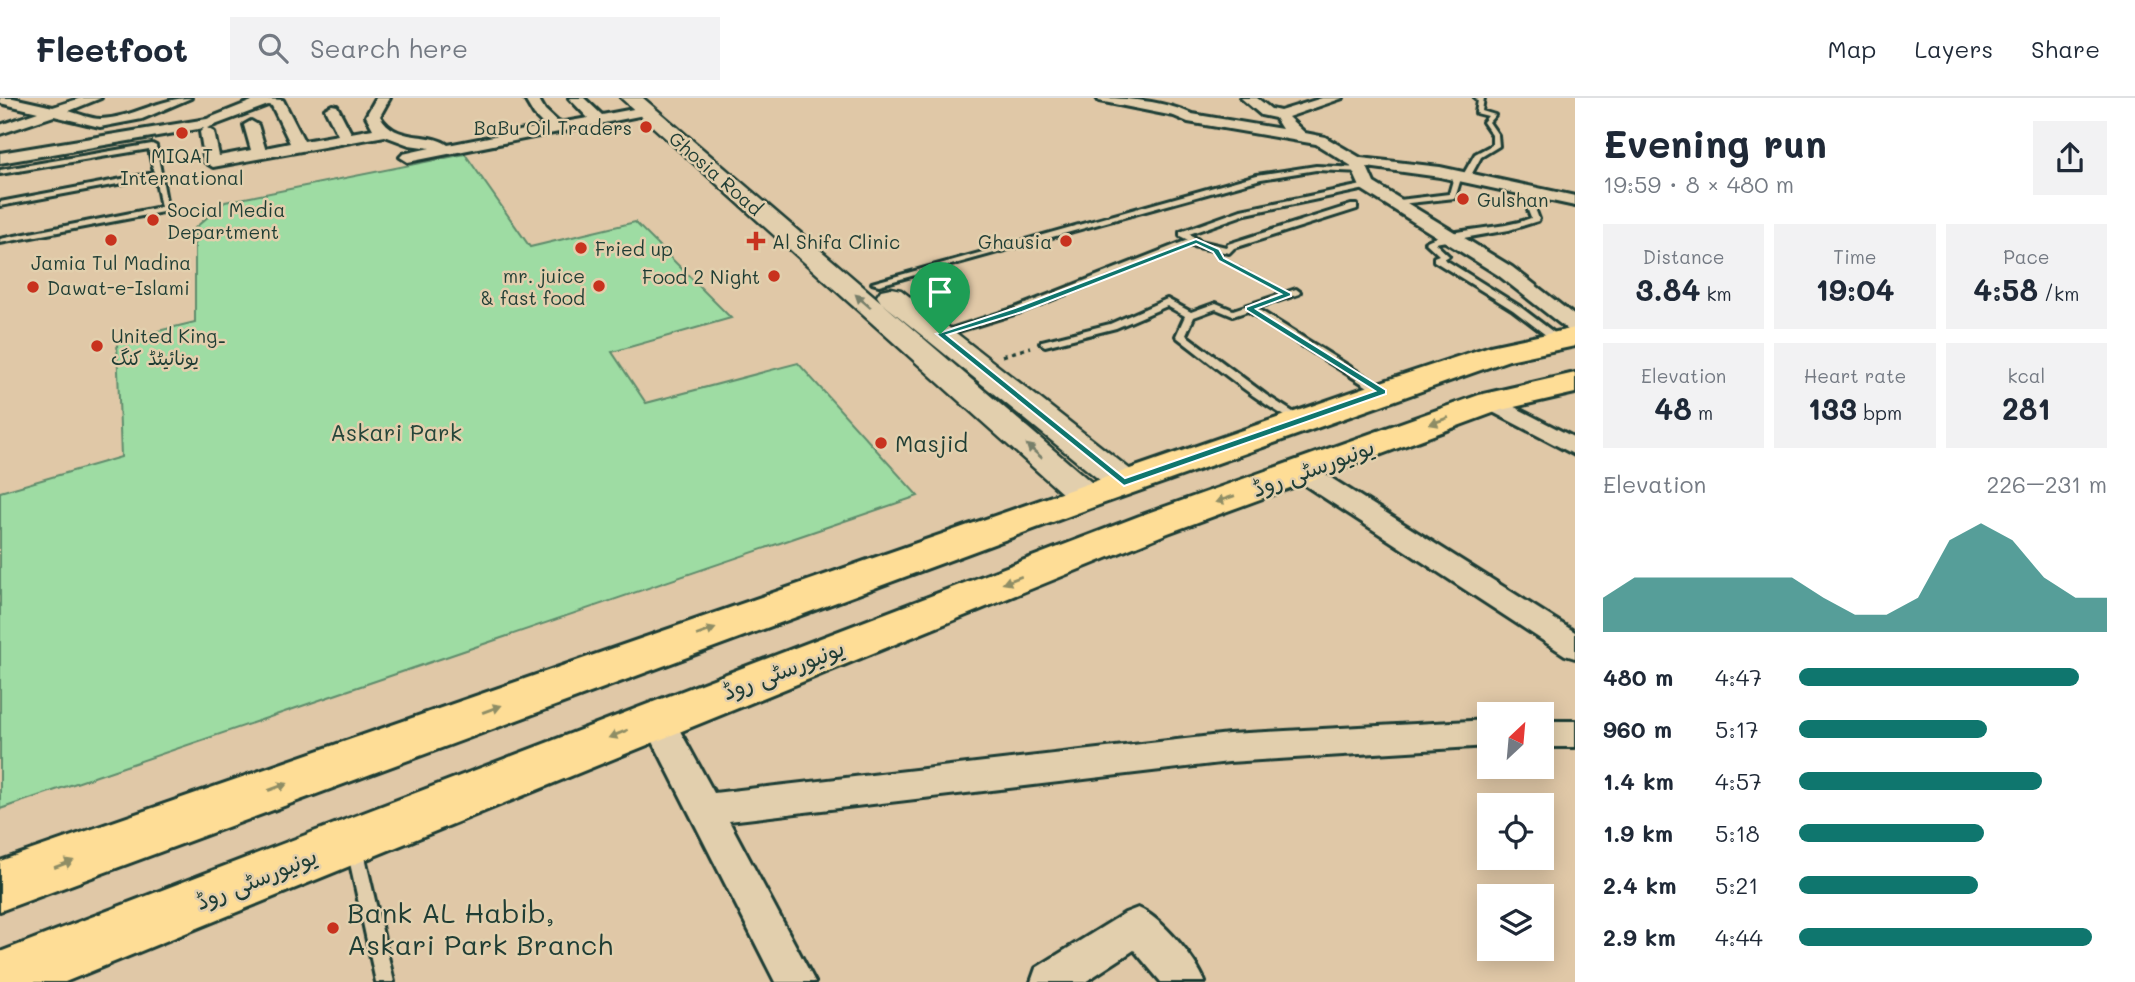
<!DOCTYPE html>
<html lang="en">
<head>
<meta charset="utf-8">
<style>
	:root { --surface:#fff; --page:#f2f2f3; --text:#1f2937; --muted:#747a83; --line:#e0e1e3; --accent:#0f766e }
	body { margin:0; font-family:Mali,"Playpen Sans Arabic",sans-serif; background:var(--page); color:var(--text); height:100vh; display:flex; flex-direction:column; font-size:26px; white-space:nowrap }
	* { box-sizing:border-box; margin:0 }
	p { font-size:23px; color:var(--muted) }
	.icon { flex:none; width:38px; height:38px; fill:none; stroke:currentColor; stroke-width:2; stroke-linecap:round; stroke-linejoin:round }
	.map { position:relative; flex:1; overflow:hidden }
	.details { display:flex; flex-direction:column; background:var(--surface); width:560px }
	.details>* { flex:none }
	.needle { width:46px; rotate:26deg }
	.tools { position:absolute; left:1477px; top:604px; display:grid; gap:14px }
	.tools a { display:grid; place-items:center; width:77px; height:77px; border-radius:0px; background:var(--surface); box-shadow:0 4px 18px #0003; font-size:35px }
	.pin { position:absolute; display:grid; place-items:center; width:60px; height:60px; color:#fff; margin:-72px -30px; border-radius:50% 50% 50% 0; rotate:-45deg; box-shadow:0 0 7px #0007 }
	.pin .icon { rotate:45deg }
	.round { display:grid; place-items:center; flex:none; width:74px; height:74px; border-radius:0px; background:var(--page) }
	.summary { display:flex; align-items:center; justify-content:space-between; height:119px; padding:0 28px }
	h1 { font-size:38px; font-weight:700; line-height:52px }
	.figures { display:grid; grid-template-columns:repeat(3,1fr); gap:10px; height:119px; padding:7px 28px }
	.figures div { display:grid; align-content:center; border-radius:0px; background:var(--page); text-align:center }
	.figures b { font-size:30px; font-weight:700 }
	.figures small { font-size:19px; font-weight:400 }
	.figures p { font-size:19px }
	.chart { height:196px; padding:14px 28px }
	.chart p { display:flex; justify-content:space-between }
	.chart svg { width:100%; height:126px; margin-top:7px; fill:var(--accent); opacity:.7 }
	ul { padding:0 28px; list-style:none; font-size:23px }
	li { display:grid; grid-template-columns:112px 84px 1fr; align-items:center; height:52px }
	li i { height:18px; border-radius:9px; background:var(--accent) }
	header { display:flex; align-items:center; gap:42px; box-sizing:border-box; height:98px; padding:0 35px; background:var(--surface); border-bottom:2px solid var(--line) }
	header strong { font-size:33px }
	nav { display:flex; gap:38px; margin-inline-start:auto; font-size:24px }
	.search { width:490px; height:63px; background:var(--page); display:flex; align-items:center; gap:18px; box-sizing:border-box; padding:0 24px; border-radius:0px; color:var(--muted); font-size:26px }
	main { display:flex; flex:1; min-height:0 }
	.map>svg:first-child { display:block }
	.green { fill:#9edca3; stroke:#5e8c6c; stroke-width:2 }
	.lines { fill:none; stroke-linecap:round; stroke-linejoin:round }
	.lane-casing { stroke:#1f3d34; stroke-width:6 }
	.street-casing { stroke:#1f3d34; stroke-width:6 }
	.secondary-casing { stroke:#1f3d34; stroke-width:5 }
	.primary-casing { stroke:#1f3d34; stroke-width:6 }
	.path { stroke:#1f3d34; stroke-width:3.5; stroke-dasharray:5 4.5; stroke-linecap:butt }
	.lane { fill:#e2cfad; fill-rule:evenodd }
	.street { fill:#e2cfad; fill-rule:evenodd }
	.secondary { fill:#e2cfad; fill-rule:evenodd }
	.primary { fill:#fedd96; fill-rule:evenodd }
	.oneway { fill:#777f6a }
	.oneway2 { fill:#8e8d65 }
	.route { fill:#0f766e; stroke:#fff; stroke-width:2; fill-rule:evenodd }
	.poi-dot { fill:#c8321e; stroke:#e2cfad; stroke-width:2.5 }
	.labels { text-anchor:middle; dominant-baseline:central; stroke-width:5; stroke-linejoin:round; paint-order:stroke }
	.far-poi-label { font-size:19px; fill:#1f3d34; stroke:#e2cfad; text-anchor:start }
	.far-street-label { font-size:19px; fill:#1f3d34; stroke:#e2cfad }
	.park-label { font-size:23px; fill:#25453a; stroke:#e2cfad }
	.poi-label { font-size:23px; fill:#1f3d34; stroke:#e2cfad; text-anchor:start }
	.street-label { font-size:23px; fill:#1f3d34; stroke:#e2cfad }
	.near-poi-label { font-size:28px; fill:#1f3d34; stroke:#e2cfad; text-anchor:start }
</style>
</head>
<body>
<header>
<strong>Fleetfoot</strong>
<div class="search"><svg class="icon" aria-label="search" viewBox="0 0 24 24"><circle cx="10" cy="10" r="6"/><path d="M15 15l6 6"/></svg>Search here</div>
<nav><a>Map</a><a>Layers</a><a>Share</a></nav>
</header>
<main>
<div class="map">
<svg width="1575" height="884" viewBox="0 0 1575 884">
	<rect width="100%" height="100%" fill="#e0c8a7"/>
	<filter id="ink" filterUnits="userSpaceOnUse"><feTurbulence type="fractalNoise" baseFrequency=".0143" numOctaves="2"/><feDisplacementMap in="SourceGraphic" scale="14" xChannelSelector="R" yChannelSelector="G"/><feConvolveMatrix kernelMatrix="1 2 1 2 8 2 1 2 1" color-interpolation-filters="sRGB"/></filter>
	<g filter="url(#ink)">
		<path class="green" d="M465,56L530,149L635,124L731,220L612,254L646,305L798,265L918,398L0,711V394L121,359L117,243L195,224V130L225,104Z"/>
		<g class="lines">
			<defs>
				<path id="lane" d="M1475,0H1484L1482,13L1495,17L1489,24L1498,37L1499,48L1481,59L1470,79L1466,81L1462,79L1475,56L1492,47V37L1483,24L1488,18L1476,15L1478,2Z
					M152,46L156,48L168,113L0,145V141L161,109L155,79L0,108V104L154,75L149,51L0,76V72Z
					M1316,68L1362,70L1366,72L1362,74L1316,72L1261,81L879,187L872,185L1257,77Z
					M1455,75L1462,77L1455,100L1391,107L1387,105L1391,103L1449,96Z
					M1367,86H1370V90L1246,116L1189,136L1200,143L1226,149L1228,146L1351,107H1357V111L1234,150L1229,155L1187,147L1021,214L943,238H937L935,236L1015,210L1188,142L1180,138V134L1241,112Z
					M1521,90L1528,92L1539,121L1538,123L1509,132L1435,145L1449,158L1444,161L1519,208L1561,240V244H1555L1513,212L1434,163V159L1439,157L1425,144C1451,129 1499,133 1531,120L1520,92Z
					M1296,191L1300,194L1299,196L1256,210L1387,292V296H1379L1248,213L1233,218L1216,211L1194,219L1186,237L1266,297L1304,321L1305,323L1304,325C1285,327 1198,255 1178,240L1176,238L1185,218L1167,208L1116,230L1045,248L1040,245L1042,243L1110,226L1167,201L1191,214L1216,205L1233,212Z
					M355,743L361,746L363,751L394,884H376L347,751L349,746Z"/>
				<path id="street" d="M0,0H13L53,9L81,0H101L69,13C79,16 91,21 101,21C132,20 159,0 191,0L142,21L100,29L54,18L0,36V27L38,14L0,5Z
					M248,0L283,2L304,43L338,37L325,11L332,7L337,8L351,35L373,31L366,18L376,0H390L380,18C396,46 430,33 448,47L545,28L534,17L524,0H538L545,12L559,25L588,20L569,0H584L602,17L644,9L651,13L644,17L408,64L400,59L403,56L430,50L409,47L385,38L213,69L205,64L200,34L204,30L0,65V55L207,21L252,3ZM268,7L272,8L290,45L265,50L258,27L251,23L244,27L251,52L219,58L214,34L207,30Z
					M1097,0C1128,0 1164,3 1192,16L1282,31L1275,20L1261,17L1241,0H1257L1271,11L1280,13L1322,0H1343L1288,19L1305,35L1325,39L1361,60L1440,69L1575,98V108L1440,79L1367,69L1374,85L1512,169L1575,218V234L1568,232L1498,177L1361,91L1350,67L1316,46L1188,24L1174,18L1099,3Z
					M1491,297L1575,340V357L1483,309L1480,304L1483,299Z
					M1303,366L1312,368L1575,534V560L1565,557L1294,380L1291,374L1294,368Z
					M657,607L668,611L714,695L1229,636L1489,622V648L1229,664L729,723L815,884H775L641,620L646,611Z
					M1542,623H1575V649H1542Z
					M1138,810C1161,819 1196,861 1205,884H1161L1134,852L1085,884H1031L1036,870L1125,815Z"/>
				<path id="secondary" d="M621,0H643L1098,390L1103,398L1098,406L1086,410L1074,406Z
					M891,190L901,192L1136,376L1141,384L1136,392L1124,395L1112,392L881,204L877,198L881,192Z"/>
				<path id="primary" d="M1575,230V248L1509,262L1099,407L0,813V763L1372,287L1490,248Z
					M1575,275V295L1501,312L1168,435L65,884H0V854L1142,417L1479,297Z"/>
			</defs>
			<use href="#lane" class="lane-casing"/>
			<use href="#street" class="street-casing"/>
			<use href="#secondary" class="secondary-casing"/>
			<use href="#primary" class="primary-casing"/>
			<path class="path" d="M1230,165L1272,188
				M1002,258L1031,249"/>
			<use href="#lane" class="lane"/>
			<use href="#street" class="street"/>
			<use href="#secondary" class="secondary"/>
			<use href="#primary" class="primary"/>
		</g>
		<defs><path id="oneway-solid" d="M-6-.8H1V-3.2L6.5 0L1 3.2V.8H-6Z" transform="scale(1.75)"/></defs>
		<g class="oneway">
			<use href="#oneway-solid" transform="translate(863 203) rotate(-139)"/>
			<use href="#oneway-solid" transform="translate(1034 353) rotate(-139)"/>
		</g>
		<g class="oneway2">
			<use href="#oneway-solid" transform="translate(1439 323) rotate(160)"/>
			<use href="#oneway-solid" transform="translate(1225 401) rotate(161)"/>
			<use href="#oneway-solid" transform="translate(1012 482) rotate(159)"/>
			<use href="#oneway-solid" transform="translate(706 534) rotate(-20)"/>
			<use href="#oneway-solid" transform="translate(492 611) rotate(-20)"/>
			<use href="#oneway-solid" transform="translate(618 636) rotate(158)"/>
			<use href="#oneway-solid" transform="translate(278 689) rotate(-20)"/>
			<use href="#oneway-solid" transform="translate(64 766) rotate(-20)"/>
		</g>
	</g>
	<path class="route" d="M1196,141L1219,151L1224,160L1291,195V198L1256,211L1386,292V296L1124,388L936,236L1015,210ZM1196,146L1213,154L1219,163L1281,196L1246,209V212L1375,293L1125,380L947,237L1022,214Z"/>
	<g class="poi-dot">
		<circle cx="646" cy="29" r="7"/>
		<circle cx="182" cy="35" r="7"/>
		<circle cx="1463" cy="101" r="7"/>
		<circle cx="153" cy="122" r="7"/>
		<circle cx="111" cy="142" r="7"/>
		<path d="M752.5 132.5h7v7h7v7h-7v7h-7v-7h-7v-7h7z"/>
		<circle cx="1066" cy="143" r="7"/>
		<circle cx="581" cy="150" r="7"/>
		<circle cx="774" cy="178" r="7"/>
		<circle cx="599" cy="188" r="7"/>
		<circle cx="33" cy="189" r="7"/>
		<circle cx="97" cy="248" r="7"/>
		<circle cx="881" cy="345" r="7"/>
		<circle cx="333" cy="830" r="7"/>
	</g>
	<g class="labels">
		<g class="far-poi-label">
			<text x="632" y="29" text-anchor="end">BaBu Oil Traders</text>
			<text x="182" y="57" text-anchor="middle">MIQAT<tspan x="182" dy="22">International</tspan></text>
			<text x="1477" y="101">Gulshan</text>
			<text x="167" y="111">Social Media<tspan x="167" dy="22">Department</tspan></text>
			<text x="772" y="143">Al Shifa Clinic</text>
			<text x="1052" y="143" text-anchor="end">Ghausia</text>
			<text x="595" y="150">Fried up</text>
			<text x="111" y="164" text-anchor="middle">Jamia Tul Madina</text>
			<text x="585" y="177" text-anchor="end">mr. juice<tspan x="585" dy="22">&amp; fast food</tspan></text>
			<text x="760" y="178" text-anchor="end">Food 2 Night</text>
			<text x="47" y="189">Dawat-e-Islami</text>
			<text x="111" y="237">United King۔<tspan x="111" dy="22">یونائیٹڈ کنگ</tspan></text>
		</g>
		<g class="far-street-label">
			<text transform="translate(716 75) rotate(41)">Ghosia Road</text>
		</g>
		<g class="park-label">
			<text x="396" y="334">Askari Park</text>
		</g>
		<g class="poi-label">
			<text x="895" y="345">Masjid</text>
		</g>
		<g class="street-label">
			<text transform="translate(1313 369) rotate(-20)">یونیورسٹی روڈ</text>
			<text transform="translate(783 571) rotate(-21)">یونیورسٹی روڈ</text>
			<text transform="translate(256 780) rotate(-22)">یونیورسٹی روڈ</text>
		</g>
		<g class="near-poi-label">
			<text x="347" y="814">Bank AL Habib,<tspan x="347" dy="32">Askari Park Branch</tspan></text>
		</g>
	</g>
</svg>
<div class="tools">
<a><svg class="needle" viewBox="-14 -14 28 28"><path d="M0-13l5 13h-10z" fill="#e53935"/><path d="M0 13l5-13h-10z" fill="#747a83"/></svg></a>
<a><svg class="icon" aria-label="locate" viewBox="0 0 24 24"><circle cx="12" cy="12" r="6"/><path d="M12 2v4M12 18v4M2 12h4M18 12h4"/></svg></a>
<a><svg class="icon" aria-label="layers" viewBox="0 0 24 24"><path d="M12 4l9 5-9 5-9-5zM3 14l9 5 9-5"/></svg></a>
</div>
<div class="pin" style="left:940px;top:236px;background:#1e9e55"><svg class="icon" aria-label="arrive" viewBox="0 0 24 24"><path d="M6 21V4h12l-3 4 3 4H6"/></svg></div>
</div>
<section class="details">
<div class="summary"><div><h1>Evening run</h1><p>19:59 · 8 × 480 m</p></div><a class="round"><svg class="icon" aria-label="share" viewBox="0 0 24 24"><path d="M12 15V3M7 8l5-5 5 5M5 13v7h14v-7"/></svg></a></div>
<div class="figures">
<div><p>Distance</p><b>3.84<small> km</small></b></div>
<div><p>Time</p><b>19:04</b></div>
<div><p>Pace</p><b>4:58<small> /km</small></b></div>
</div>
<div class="figures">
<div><p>Elevation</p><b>48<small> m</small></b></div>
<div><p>Heart rate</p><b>133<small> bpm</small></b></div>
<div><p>kcal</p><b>281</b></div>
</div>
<div class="chart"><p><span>Elevation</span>226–231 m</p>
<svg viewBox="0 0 160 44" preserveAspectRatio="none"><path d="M0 44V32L10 25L20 25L30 25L40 25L50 25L60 25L70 32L80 38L90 38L100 32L110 12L120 6L130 12L140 25L150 32L160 32V44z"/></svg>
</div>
<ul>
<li><b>480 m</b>4:47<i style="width:91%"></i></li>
<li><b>960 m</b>5:17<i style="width:61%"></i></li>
<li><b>1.4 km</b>4:57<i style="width:79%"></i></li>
<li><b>1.9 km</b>5:18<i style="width:60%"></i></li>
<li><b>2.4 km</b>5:21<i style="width:58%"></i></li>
<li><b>2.9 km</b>4:44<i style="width:95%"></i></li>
</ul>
</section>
</main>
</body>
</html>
